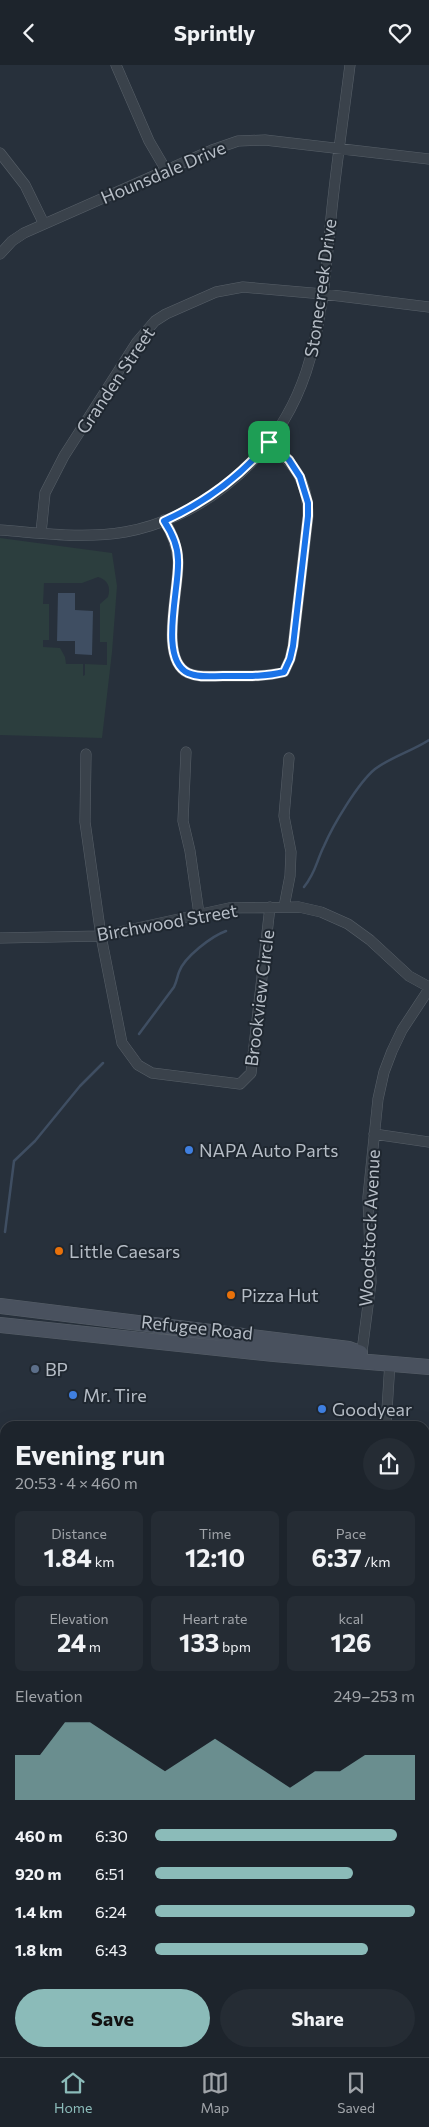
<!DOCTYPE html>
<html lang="en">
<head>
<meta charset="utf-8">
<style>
	:root { --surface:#1d242c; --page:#252c34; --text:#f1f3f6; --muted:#a0a4a9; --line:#3b4148; --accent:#8bbbb9 }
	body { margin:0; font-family:Commissioner,sans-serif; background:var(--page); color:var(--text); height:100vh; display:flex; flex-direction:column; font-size:19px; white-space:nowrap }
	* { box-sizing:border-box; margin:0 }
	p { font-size:16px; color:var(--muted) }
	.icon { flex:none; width:28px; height:28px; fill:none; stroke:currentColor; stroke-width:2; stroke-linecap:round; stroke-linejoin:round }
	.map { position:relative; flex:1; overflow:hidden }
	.details { position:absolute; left:0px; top:1356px; width:430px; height:636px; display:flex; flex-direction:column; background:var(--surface); border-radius:15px 15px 0 0; box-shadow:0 5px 20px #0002,0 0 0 1px var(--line) }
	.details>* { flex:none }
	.pin { position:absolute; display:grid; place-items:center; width:42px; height:42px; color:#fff; margin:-21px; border-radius:10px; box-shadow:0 2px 8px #0006 }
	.round { display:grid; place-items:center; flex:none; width:52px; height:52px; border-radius:26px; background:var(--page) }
	.summary { display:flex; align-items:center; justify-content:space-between; height:85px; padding:0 15px }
	h1 { font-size:28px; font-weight:700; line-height:38px }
	.stats { display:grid; grid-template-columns:repeat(3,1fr); gap:8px; height:85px; padding:5px 15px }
	.stats div { display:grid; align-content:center; border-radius:8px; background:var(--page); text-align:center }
	.stats b { font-size:25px; font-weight:700 }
	.stats small { font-size:14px; font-weight:400 }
	.stats p { font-size:14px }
	.chart { height:140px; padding:10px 15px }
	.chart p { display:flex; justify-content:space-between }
	.chart svg { width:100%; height:90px; margin-top:5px; fill:var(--accent); opacity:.7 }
	.action { display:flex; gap:10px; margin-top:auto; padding:10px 15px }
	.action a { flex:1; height:58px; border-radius:30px; background:var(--accent); color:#111; font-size:20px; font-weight:700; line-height:58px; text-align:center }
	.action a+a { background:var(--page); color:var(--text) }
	ul { padding:0 15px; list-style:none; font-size:16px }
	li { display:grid; grid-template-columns:80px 60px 1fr; align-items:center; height:38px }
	li i { height:12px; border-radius:6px; background:var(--accent) }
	header { display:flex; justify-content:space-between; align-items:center; height:65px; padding:0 15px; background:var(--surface); font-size:22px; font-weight:700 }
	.menu { display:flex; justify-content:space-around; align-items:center; height:70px; border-top:1px solid var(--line); background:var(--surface); font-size:14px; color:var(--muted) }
	.menu a { display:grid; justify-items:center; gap:2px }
	.menu .active { color:var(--accent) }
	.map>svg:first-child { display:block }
	.green { fill:#2c3e3e; fill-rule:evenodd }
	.water { fill:#3f4e62 }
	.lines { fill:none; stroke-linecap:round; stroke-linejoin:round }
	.stream { stroke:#3f4e62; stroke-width:2.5 }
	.street-casing { stroke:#586069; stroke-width:11 }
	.secondary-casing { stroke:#586069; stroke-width:16 }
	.highway-casing { stroke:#454d56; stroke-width:20 }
	.street { stroke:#3a424b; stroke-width:10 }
	.secondary { stroke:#49515e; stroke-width:15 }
	.highway { stroke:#706659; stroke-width:19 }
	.route-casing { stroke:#fff; stroke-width:10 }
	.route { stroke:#1a73e8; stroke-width:6 }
	.shop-dot { fill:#3f7fe0; stroke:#1f2730; stroke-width:2 }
	.food-dot { fill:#e8710a; stroke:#1f2730; stroke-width:2 }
	.service-dot { fill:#5c6f8a; stroke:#1f2730; stroke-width:2 }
	.labels { text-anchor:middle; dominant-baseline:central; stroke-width:4; stroke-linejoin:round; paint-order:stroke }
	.street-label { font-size:18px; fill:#b6bdc6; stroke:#1f2730 }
	.poi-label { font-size:18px; fill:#b6bdc6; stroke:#1f2730; text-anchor:start }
</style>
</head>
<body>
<header><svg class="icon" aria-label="back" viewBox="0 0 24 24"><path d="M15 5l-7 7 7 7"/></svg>Sprintly<svg class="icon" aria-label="heart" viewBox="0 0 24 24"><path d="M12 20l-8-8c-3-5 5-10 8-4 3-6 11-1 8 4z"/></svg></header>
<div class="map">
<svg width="429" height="1992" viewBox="0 0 429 1992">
	<rect width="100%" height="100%" fill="#27303b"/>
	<path class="green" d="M0,473L112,488L117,521L112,587L102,673L0,670ZM98,512C108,515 111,522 108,532L100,539V577H107V600L85,599V610L83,611V599H66L65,592L60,583L43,582V575H49V539H43L44,518H82Z"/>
	<path class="water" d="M58,528H75V545L93,546L92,590L75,589V576H57Z"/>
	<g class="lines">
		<path class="stream" d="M304,822C316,807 316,797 324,781C333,760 358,718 375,704C391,692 412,686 429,675
			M139,969L174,922C177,916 177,912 179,907C184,892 212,871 226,866
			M5,1167L14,1096L35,1076L80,1021L103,998"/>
		<defs>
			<path id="street" d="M116,0L149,76L166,105
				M0,88L25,120L44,159
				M0,189L12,176L24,168L212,85L238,76L265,75L429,94
				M164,455C172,468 177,480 178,495C180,522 158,594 188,608C199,613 211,611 223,611C243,611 264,612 284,607L290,594L293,581L308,451C308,416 295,400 269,377
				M0,465C42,468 83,474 125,467C160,461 196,444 224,422C319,349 321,252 332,143C337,95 344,48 350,0
				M41,468L45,428L64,391L137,277L155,256L166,249L216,227L243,222L323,229L429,242
				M186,687L183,756L190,786L199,849
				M86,689L85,757L101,871L122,978L138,1000L152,1008L240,1019L251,1008L270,842
				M284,842L290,811L291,787L284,751L289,693
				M0,873L101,871L229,843L299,842L321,847L348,859L370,875L409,911L429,922
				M374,1069L429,1077
				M361,1294L371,1217L368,1132L378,1034L384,1007L392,986L402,965L429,924
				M386,1361L390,1297
				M425,1453L429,1454
				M425,1562L429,1567
				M0,1723L5,1729
				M425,1785L429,1790
				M182,1992L183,1988"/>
			<path id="secondary" d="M0,1241L349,1284L360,1288
				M0,1260L274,1289L429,1302"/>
			<path id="highway" d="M0,1480L5,1488
				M0,1509L5,1517
				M402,1988L406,1992"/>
		</defs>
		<use href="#street" class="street-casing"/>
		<use href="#secondary" class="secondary-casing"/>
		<use href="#highway" class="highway-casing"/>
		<use href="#street" class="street"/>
		<use href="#secondary" class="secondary"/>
		<use href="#highway" class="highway"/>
	</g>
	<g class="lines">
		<defs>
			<path id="route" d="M269,377L289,395L300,412L308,438V451L293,581L290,594L284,607C264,612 243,611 223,611C211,611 199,613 188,608C158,594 180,522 178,495C178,480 172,468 164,456C206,437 240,412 269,377Z"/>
		</defs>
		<use href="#route" class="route-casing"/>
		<use href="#route" class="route"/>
	</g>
	<g class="shop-dot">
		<circle cx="189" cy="1085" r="5"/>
		<circle cx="73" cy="1330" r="5"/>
		<circle cx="322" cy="1344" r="5"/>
	</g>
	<g class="food-dot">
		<circle cx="59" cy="1186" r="5"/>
		<circle cx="231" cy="1230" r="5"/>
	</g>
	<circle class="service-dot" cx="35" cy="1304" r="5"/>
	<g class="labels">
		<g class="street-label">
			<text transform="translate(163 107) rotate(-23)">Hounsdale Drive</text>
			<text transform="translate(320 223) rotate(-82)">Stonecreek Drive</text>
			<text transform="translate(115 315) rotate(-56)">Granden Street</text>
			<text transform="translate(167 857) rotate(-10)">Birchwood Street</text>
			<text transform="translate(259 933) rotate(-83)">Brookview Circle</text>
			<text transform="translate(369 1163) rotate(-87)">Woodstock Avenue</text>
			<text transform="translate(197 1262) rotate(6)">Refugee Road</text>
		</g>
		<g class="poi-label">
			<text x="199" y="1085">NAPA Auto Parts</text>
			<text x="69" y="1186">Little Caesars</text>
			<text x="241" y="1230">Pizza Hut</text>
			<text x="45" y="1304">BP</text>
			<text x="83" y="1330">Mr. Tire</text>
			<text x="332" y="1344">Goodyear</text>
		</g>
	</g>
</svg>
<div class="pin" style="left:269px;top:377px;background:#1e9e55"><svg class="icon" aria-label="arrive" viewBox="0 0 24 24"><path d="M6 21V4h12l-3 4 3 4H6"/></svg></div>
<section class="details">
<div class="summary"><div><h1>Evening run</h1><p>20:53 · 4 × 460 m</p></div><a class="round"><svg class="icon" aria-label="share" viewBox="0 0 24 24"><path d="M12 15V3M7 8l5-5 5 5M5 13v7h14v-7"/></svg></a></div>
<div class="stats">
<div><p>Distance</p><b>1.84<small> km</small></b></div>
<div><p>Time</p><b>12:10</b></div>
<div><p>Pace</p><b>6:37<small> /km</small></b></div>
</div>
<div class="stats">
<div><p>Elevation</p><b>24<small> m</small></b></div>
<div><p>Heart rate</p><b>133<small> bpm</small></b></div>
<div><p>kcal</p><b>126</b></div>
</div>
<div class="chart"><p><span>Elevation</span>249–253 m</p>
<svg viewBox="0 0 160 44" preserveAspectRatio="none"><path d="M0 44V22L10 22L20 6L30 6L40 14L50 22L60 30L70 22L80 14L90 22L100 30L110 38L120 30L130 30L140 22L150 22L160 22V44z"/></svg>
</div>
<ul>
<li><b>460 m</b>6:30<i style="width:93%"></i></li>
<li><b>920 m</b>6:51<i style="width:76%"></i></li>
<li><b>1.4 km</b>6:24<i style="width:100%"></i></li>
<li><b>1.8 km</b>6:43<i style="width:82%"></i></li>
</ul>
<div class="action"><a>Save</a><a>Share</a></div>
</section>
</div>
<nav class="menu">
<a class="active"><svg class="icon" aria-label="home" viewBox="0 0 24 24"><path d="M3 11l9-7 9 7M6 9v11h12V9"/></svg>Home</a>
<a><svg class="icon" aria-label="map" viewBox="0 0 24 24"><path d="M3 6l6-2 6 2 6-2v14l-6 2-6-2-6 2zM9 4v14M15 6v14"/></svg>Map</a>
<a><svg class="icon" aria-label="saved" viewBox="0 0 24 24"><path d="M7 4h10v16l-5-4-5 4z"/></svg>Saved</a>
</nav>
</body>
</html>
